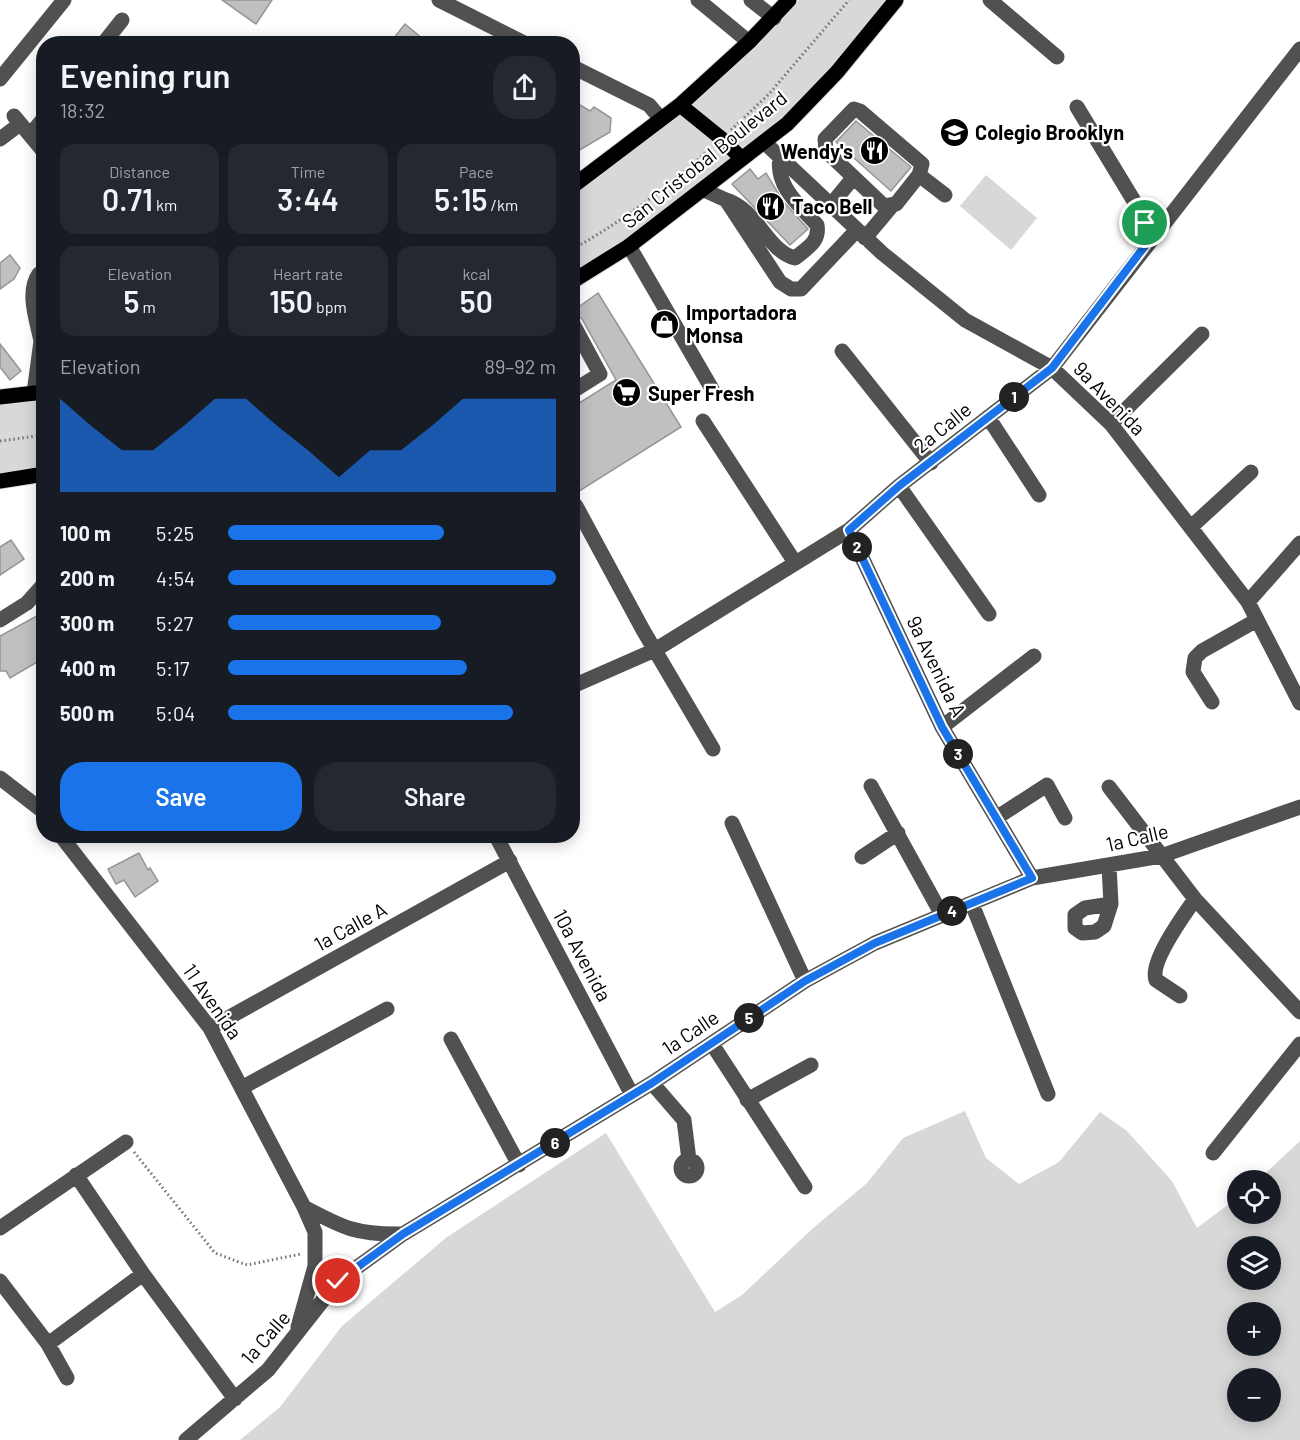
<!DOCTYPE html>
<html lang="en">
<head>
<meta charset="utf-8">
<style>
	:root { --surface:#171b24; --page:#242831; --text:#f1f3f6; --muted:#9ea1a6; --accent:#1a73e8 }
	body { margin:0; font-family:Barlow,sans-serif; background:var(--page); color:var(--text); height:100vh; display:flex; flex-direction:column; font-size:22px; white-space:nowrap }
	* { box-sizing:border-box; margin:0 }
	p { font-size:20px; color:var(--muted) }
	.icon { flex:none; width:33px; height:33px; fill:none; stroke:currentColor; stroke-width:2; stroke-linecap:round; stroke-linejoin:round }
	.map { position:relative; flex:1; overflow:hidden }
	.sheet { position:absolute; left:36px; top:36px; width:544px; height:807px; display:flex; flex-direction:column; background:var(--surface); border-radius:24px; box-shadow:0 3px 15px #0003 }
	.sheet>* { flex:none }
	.buttons { position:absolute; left:1227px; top:1170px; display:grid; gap:12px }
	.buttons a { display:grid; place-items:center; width:54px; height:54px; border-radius:50%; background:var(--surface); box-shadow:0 3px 15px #0003; font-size:30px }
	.pin { position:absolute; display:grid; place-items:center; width:51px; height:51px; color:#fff; margin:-26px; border:3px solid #fff; border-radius:50%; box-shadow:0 2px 6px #0007 }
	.km { position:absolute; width:30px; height:30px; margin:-15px; border-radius:50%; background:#222; color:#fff; font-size:16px; line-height:30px; text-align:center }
	.round { display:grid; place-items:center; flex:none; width:63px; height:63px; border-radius:24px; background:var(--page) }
	.headline { display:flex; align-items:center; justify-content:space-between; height:102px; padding:0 24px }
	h1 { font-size:33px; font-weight:600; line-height:45px }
	.figures { display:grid; grid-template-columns:repeat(3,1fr); gap:9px; height:102px; padding:6px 24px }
	.figures div { display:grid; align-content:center; border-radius:15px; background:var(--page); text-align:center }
	.figures b { font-size:30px; font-weight:600 }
	.figures small { font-size:16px; font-weight:400 }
	.figures p { font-size:16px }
	.chart { height:168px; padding:12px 24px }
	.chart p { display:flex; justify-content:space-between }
	.chart svg { width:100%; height:108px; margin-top:6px; fill:var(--accent); opacity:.7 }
	.button { display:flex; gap:12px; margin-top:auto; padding:12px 24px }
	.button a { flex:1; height:69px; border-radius:24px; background:var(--accent); color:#fff; font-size:24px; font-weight:600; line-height:69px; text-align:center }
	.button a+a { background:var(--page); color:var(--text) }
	ul { padding:0 24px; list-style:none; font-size:20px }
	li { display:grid; grid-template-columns:96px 72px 1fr; align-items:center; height:45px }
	li i { height:15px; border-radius:8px; background:var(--accent) }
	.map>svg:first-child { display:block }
	.green { fill:#d8d8d8; fill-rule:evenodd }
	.building { fill:#c0c0c0; stroke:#959595; stroke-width:1.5 }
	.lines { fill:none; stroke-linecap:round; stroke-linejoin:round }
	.major-casing { stroke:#dbdbdb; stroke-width:17 }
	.path { stroke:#737373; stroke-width:3; stroke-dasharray:1.5 3; stroke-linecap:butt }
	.minor { stroke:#515151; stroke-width:15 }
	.major { stroke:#000; stroke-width:15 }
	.route-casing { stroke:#fff; stroke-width:12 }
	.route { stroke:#1a73e8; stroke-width:8 }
	.labels { text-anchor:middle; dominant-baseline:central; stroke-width:4.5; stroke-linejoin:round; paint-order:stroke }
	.poi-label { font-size:20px; font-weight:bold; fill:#000; stroke:#fff; text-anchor:start }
	.street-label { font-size:20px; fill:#000; stroke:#fff }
</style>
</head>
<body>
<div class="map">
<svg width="1300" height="1440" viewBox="0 0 1300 1440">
	<rect width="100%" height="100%" fill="#fff"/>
	<path class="green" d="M799,0H889L780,124L743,154L688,105L743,57Z
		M680,112L734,160L661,217L573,274V192Z
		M986,175L1037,218L1011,250L960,206Z
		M43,397V468L0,475V404Z
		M965,1111L986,1158L1019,1184L1059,1162L1100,1112L1127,1131L1172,1181L1197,1228L1237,1198L1238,1214H1270V1180H1258L1300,1141V1440H240L280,1407L342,1326L447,1237L606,1133L715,1312L742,1295L812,1229L867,1183L903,1138ZM1238,1246H1270V1280H1238ZM1270,1312V1346H1238V1312ZM1270,1378V1412H1238V1378Z"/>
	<path class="building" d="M222,0H272L256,24Z
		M405,24L429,44H389Z
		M573,101L590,111L594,107L611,118L610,132L573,154Z
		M856,121L911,167L891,191L836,142Z
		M750,169L758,179L766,173L783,201L808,229L790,245L732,184Z
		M10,255L20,268L14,279L0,289V263Z
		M598,293L681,427L573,495V407L616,380L582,319L573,311Z
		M0,344L21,371L10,380L0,367Z
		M11,540L24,559L0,575V547Z
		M44,612V658L10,678L6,671H0V636Z
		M139,853L148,870L150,868L158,881L135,897L124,880L116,884L108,869Z"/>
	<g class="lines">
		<defs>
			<path id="major" d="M680,105L722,139L742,159
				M573,186L680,105L749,42L789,0
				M573,281L629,246L787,124L837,72L896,0
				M0,397L44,392
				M0,481L44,474"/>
		</defs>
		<use href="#major" class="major-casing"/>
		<path class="path" d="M731,130L769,94L849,0
			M573,249C623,221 669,186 711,148
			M0,441L44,435
			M134,1152L215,1253L247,1265L301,1254"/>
		<path class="minor" d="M439,0L526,44
			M698,0L749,42
			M751,0L774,18
			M990,0L1057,57
			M103,44L122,20
			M573,67L649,105L661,119
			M0,79L64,0
			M1077,107L1154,234
			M854,109L860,111L922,164L919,175L896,204L884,206L826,151L825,139Z
			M14,116L44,152
			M30,135L44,118
			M0,139L20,124
			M764,142L882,253L965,320L1052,368L1111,424L1248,602L1300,703
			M919,175L945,195
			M704,190L726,200L780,282L791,289H801L856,231
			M726,200C758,210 767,251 795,258C807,248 820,242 817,225C800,206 775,186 780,158
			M830,206L853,178
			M865,238L891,207
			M629,246L712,389
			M39,274C26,292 37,321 41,341
			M573,324L600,374L573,391
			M842,351L931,463
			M34,393L41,341H44
			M988,417L1039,495
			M703,421L794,561
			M1111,424L1202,334
			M899,486L989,614
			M576,506L643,630L713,749
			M1191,527L1251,472
			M849,530L942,727L1032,878
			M44,541V546
			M1248,602L1300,543
			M0,620L27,603L44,584
			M573,686L655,650L849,530L899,486L1052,368L1300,49
			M1212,702L1193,672L1195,658L1202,651L1257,620
			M942,727L1034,656
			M0,778L44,812
			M871,786L942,915
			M1109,787L1195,899L1300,1012
			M996,818L1047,785L1065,818
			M732,823L805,981
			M61,836L210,1028L304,1207L315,1232V1266L298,1327
			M496,836L632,1095
			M862,857L898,833
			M1109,866L1111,904L1104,926L1095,932L1082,933L1075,928V915L1085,908L1111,904
			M972,904L1048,1094
			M1180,996L1156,980C1149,962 1184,915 1195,899
			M210,1028L510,861
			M451,1039L519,1165
			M712,1044L805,1187
			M652,1083L684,1120L689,1160
			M243,1087L387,1009
			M747,1100L811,1065
			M1213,1153L1300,1044
			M681 1168a8 8 0 1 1 16 0a8 8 0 1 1-16 0Z
			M76,1175L143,1274L235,1399
			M304,1207C343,1228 357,1235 403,1234
			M0,1228L126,1142
			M0,1281L48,1344L67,1378
			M48,1344L143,1274
			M186,1440L268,1370L338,1281L403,1234L652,1083L805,981L875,943L1032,878L1161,856L1300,807"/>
		<use href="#major" class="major"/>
	</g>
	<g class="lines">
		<defs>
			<path id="route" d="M338,1281L403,1234L652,1083L805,981L875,943L1032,878L942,727L849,530L899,486L1052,368L1154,234L1145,223"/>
		</defs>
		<use href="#route" class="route-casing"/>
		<use href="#route" class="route"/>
	</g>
	<defs>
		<symbol id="school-disc" viewBox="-11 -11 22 22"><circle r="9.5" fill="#000" stroke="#fff"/><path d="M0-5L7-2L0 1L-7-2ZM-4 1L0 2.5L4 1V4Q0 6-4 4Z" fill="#fff"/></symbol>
		<symbol id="restaurant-disc" viewBox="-11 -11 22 22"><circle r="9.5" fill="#000" stroke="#fff"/><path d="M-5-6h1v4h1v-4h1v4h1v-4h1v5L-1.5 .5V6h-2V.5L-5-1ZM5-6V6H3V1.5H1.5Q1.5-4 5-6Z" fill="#fff"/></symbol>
		<symbol id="shop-disc" viewBox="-11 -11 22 22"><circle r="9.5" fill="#000" stroke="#fff"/><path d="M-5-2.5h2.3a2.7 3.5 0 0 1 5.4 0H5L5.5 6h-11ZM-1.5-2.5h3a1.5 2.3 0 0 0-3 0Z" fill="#fff"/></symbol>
		<symbol id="supermarket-disc" viewBox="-11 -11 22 22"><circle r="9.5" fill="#000" stroke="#fff"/><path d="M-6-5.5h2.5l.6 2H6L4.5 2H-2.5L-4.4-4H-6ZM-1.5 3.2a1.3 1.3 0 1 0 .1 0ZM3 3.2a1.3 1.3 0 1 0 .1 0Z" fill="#fff"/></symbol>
	</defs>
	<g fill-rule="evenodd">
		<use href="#school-disc" x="938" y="116" width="33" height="33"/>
		<use href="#restaurant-disc" x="858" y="134" width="33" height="33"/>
		<use href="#restaurant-disc" x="754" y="190" width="33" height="33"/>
		<use href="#shop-disc" x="648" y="308" width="33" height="33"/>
		<use href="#supermarket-disc" x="610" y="376" width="33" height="33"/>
	</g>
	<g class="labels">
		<g class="poi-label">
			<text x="975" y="132">Colegio Brooklyn</text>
			<text x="853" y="151" text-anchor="end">Wendy's</text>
			<text x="792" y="206">Taco Bell</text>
			<text x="686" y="312">Importadora<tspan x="686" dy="23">Monsa</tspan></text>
			<text x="648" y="393">Super Fresh</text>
		</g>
		<g class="street-label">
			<text transform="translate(704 159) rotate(-39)">San Cristobal Boulevard</text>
			<text transform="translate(1110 398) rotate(46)">9a Avenida</text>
			<text transform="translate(942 427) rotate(-39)">2a Calle</text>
			<text transform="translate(937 666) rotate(64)">9a Avenida A</text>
			<text transform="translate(1137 837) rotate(-13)">1a Calle</text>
			<text transform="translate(350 926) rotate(-29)">1a Calle A</text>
			<text transform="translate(583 955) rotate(62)">10a Avenida</text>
			<text transform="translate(213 1001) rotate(55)">11 Avenida</text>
			<text transform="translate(690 1032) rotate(-34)">1a Calle</text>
			<text transform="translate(265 1337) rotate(-49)">1a Calle</text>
		</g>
	</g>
</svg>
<div class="buttons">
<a><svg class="icon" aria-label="locate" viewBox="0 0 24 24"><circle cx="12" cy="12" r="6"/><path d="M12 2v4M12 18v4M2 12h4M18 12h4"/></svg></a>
<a><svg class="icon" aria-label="layers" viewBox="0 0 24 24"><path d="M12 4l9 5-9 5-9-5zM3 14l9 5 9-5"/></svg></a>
<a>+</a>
<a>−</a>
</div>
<div class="pin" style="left:1145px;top:223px;background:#1e9e55"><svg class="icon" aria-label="arrive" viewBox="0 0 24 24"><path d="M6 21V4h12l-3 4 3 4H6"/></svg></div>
<div class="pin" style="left:338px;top:1281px;background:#d93025"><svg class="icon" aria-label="check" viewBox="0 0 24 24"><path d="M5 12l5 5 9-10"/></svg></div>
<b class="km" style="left:1014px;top:397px">1</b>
<b class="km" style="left:857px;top:547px">2</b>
<b class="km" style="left:958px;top:754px">3</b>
<b class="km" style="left:952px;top:911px">4</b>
<b class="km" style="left:749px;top:1018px">5</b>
<b class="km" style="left:555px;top:1143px">6</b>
<section class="sheet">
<div class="headline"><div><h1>Evening run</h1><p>18:32</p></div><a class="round"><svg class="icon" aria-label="share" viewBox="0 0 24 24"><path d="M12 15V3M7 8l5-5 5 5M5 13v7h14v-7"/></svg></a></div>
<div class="figures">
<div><p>Distance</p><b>0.71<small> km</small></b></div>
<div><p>Time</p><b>3:44</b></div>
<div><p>Pace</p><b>5:15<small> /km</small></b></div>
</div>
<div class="figures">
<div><p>Elevation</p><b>5<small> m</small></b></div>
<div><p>Heart rate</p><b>150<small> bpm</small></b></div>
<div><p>kcal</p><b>50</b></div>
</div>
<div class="chart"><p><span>Elevation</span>89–92 m</p>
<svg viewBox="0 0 160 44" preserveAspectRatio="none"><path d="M0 44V6L10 17L20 27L30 27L40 17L50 6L60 6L70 17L80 27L90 38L100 27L110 27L120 17L130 6L140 6L150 6L160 6V44z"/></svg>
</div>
<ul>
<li><b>100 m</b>5:25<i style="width:66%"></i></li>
<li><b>200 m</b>4:54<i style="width:100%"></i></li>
<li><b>300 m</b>5:27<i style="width:65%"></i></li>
<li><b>400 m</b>5:17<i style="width:73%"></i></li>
<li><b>500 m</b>5:04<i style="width:87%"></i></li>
</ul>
<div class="button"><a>Save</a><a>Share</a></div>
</section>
</div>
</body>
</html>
